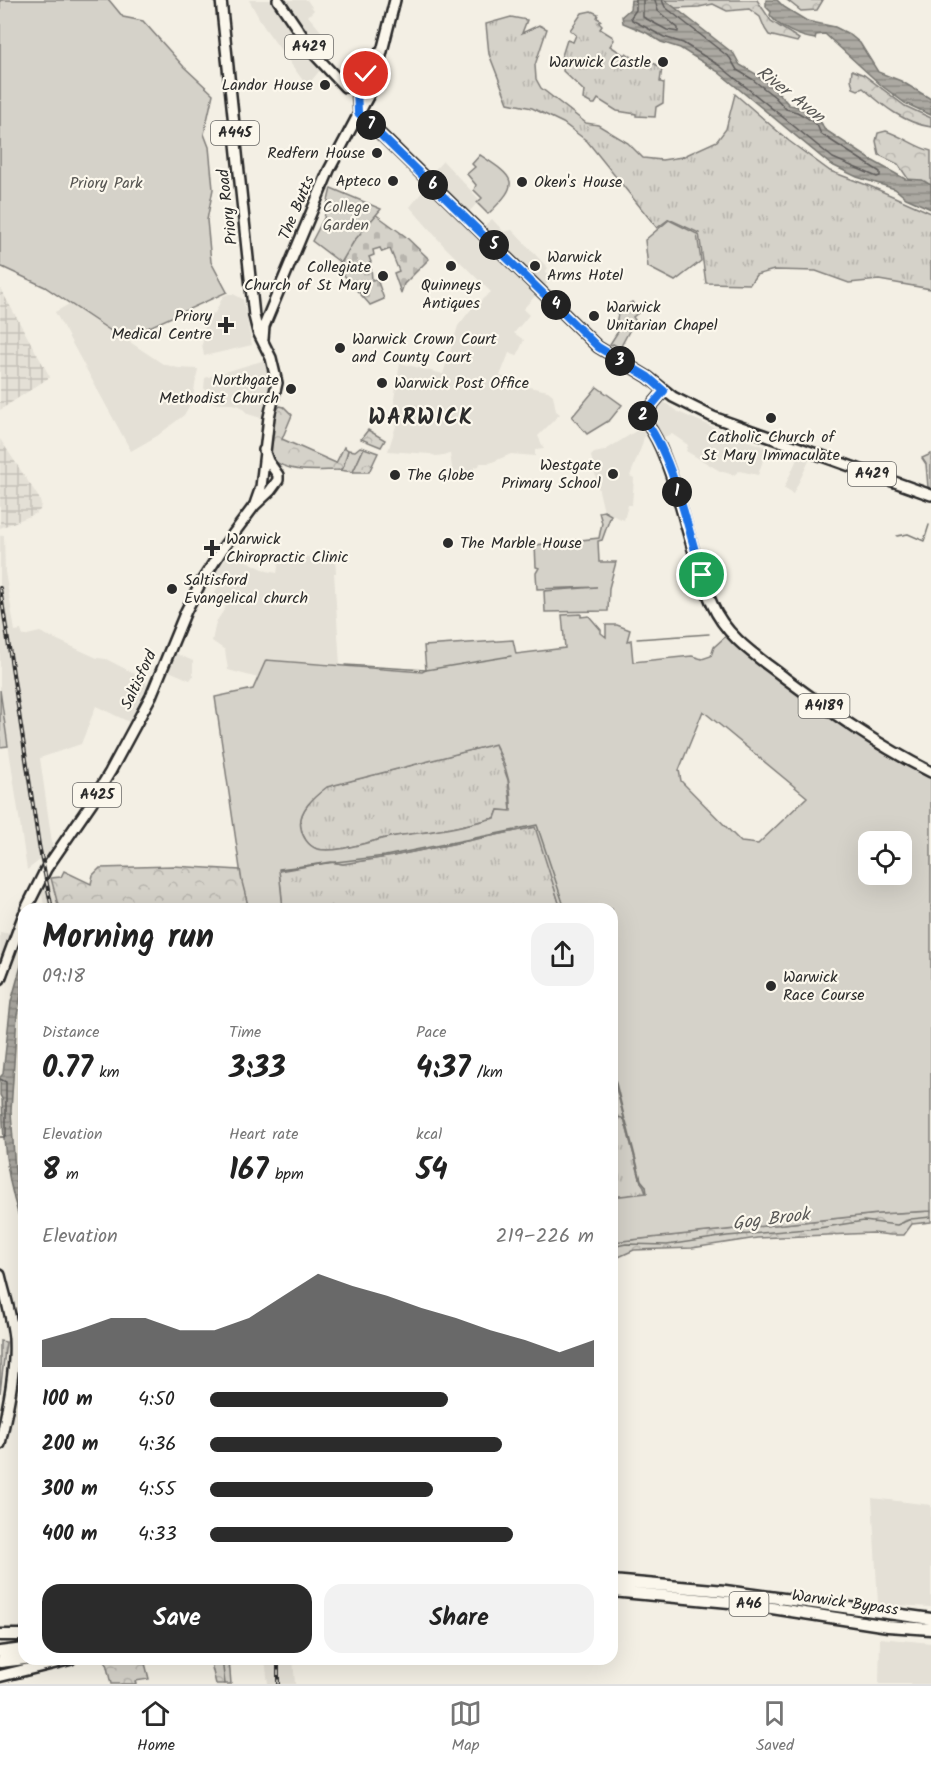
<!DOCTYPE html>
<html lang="en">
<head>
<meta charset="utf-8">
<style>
	:root { --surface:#fff; --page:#f2f2f2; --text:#222; --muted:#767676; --line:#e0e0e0; --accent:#2b2b2b }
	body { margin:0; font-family:Kalam,sans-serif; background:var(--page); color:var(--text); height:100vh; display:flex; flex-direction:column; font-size:22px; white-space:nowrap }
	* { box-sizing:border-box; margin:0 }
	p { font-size:20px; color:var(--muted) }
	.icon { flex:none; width:33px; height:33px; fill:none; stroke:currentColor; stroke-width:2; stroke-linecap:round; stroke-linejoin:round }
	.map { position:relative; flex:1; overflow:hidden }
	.sheet { position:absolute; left:18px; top:903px; width:600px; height:762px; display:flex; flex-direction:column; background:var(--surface); border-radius:18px; box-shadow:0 6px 24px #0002 }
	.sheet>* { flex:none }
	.fabs { position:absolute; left:858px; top:831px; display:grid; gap:12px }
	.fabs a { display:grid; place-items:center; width:54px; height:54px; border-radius:12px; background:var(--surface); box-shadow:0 6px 24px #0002; font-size:30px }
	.pin { position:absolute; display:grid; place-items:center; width:51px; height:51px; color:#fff; margin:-26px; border:3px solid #fff; border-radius:50%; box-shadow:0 2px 6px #0007 }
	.km { position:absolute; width:30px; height:30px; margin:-15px; border-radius:50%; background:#222; color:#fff; font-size:16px; line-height:30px; text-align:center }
	.round { display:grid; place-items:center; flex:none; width:63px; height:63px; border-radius:18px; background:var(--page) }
	.overview { display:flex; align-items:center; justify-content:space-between; height:102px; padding:0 24px }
	h1 { font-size:33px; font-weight:700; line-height:45px }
	.figures { display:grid; grid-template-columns:repeat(3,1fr); gap:9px; height:102px; padding:6px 24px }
	.figures div { display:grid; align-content:center }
	.figures b { font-size:30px; font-weight:700 }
	.figures small { font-size:16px; font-weight:400 }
	.figures p { font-size:16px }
	.chart { height:168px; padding:12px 24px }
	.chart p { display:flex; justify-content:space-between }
	.chart svg { width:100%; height:108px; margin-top:6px; fill:var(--accent); opacity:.7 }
	.primary-button { display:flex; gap:12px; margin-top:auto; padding:12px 24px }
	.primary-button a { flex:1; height:69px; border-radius:18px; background:var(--accent); color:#fff; font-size:24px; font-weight:700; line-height:69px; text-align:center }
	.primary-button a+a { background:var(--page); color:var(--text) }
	ul { padding:0 24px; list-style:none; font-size:20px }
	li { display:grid; grid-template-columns:96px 72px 1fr; align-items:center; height:45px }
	li i { height:15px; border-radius:8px; background:var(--accent) }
	.tab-bar { display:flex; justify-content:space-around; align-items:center; height:84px; border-top:2px solid var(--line); background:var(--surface); font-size:16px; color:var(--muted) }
	.tab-bar a { display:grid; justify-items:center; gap:3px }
	.tab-bar .selected { color:var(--accent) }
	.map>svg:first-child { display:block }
	.built { fill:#e4e0d6 }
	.industrial { fill:url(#industrial-grid) }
	.grass { fill:url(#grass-tufts); stroke:#807e7a; stroke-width:1.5 }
	.forest { fill:url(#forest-crowns); stroke:#807e7a; stroke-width:1.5 }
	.cemetery { fill:url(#cemetery-stones); stroke:#807e7a; stroke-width:1.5 }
	.green { fill:#d5d2c9; stroke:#807e7a; stroke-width:1.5; fill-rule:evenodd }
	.water { fill:url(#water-rules); stroke:#787772; stroke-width:1.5 }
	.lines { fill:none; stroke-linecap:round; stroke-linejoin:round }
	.shore { stroke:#5f5d5b; stroke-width:1.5 }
	.stream { stroke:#787772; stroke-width:1.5 }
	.primary-casing { stroke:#2b2b2b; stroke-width:14 }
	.highway-casing { stroke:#2b2b2b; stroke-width:15 }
	.primary { stroke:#fbf7ec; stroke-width:9 }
	.highway { stroke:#fbf7ec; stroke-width:10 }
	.rail-casing { stroke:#2b2b2b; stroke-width:4 }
	.rail { stroke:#fbf7ec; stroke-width:1.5; stroke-dasharray:4.5; stroke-linecap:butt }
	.route-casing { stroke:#fff; stroke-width:12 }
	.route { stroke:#1a73e8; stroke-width:8 }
	.poi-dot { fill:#2b2b2b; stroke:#fbf7ec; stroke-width:2 }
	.labels { text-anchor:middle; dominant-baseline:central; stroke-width:4.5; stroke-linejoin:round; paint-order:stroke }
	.shield { fill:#fbf7ec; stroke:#696865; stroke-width:1.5 }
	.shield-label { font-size:15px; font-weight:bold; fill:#2b2b2b }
	.poi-label { font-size:16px; fill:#2b2b2b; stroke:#fbf7ec; text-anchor:start }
	.park-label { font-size:16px; fill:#565552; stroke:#fbf7ec }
	.street-label { font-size:16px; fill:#2b2b2b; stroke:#fbf7ec }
	.water-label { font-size:18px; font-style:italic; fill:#585755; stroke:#fbf7ec }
	.district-label { font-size:22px; font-weight:bold; letter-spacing:1.5px; fill:#2b2b2b; stroke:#fbf7ec }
</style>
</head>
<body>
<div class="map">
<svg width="931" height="1684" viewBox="0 0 931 1684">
	<defs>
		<pattern id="industrial-grid" width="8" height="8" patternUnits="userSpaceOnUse" patternTransform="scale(1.5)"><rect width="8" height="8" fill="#e4e0d6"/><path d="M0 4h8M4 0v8" fill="none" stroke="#c4c0b8"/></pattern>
		<pattern id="grass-tufts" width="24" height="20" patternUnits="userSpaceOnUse" patternTransform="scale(1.5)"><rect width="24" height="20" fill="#d5d2c9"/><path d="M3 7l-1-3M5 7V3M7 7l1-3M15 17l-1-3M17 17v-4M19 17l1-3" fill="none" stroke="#b7b4ad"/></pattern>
		<pattern id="forest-crowns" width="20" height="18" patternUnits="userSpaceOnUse" patternTransform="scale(1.5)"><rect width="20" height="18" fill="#d5d2c9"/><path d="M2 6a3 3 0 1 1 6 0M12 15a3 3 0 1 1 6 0" fill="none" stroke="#b7b4ad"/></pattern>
		<pattern id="cemetery-stones" width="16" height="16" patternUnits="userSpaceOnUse" patternTransform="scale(1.5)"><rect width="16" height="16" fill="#d5d2c9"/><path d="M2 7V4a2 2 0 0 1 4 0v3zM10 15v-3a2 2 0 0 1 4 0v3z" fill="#b7b4ad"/></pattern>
		<pattern id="water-rules" width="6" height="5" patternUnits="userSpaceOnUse" patternTransform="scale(1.5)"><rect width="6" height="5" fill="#aca9a2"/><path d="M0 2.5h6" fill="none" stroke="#8c8a84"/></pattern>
	</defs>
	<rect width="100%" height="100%" fill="#f3efe4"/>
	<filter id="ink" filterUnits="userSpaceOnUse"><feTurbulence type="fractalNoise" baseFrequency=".0167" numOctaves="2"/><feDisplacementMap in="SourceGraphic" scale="12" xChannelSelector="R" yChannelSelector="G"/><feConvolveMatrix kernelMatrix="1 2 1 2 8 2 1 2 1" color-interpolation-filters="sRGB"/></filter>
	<g filter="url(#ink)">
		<path class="built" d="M249,0H272L321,69L307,86L264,27Z
			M282,0H307L314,10L308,16L333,45L322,60Z
			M443,161L480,200L467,214L430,175Z
			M427,186L475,234L492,219L504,232L512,230L548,268L545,272L553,277L523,309L529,315L514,333L524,340L517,356L509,353L500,376L529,387L548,391L553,395L556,411L560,414L538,436L544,449L535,450V456L511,454L490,463H480L479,466L474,467L473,478L454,481L450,454L436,456L430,454L388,451L396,426L394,399L400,363L443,374L458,326L472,308L491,292L444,246L410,207Z
			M228,294H233L243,299L252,345L204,356L202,344L206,332L203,321L205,316L215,313L223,296Z
			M71,303L163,364L178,368L198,369L192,401L184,415L157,436L131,451L55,312Z
			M265,360L270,379L264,419L248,414L240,406L233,404H217L208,400V393L204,388L205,378Z
			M664,402L678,412L732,435L773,450L770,458L764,457L758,475L739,471L734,475L720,471L686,451L688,445L672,434L661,438L651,420Z
			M636,431L645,432L642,445L630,476L634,478L632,505H628L624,520L604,512L591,456L594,453L604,451Z
			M798,457L809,461L793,494L784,488Z
			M4,535L5,572L15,631L21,630L23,636L40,632L97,658L106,659L145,679L147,686L129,722L96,706L81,744L40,758L53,850L27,870L0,690V536Z
			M230,553L267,571L277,573L280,555L335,559L336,573H334L340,665L267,660L258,678L228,670L225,650L212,641L216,622L226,607L211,598L218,587L209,582Z
			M175,653L193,661V676L190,680L169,671Z
			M51,878L59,909H45L41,891L48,880Z
			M0,932L11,934L0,962Z
			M872,1498L931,1505V1607L878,1604Z
			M880,1638L931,1643V1684H879Z
			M265,1659H293L295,1684H268Z"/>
		<path class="industrial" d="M0,288L50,377L0,410Z
			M0,439L39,498L41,504L40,510L35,514L0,528Z"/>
		<path class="grass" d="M591,11L598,14L597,18L601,20L599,23L602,26L600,29L613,37L614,40L610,46L624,55L626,53L635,59L633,61L637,64L643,57L662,68L660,82L664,83L663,103L656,107L655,117L636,116V114L617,111L598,99L595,104H592L583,99L584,91L563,71L564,65L560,62L567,40L573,42L576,35L570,30L582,13Z
			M511,17L527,20L522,33L539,25L547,29L535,65L536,79L541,88L586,123L598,125L628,143L643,158L662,160L682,157L717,141L726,129L735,94L789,141L830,171L872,187L931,213V289L879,280L849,283L816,271L774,270L756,275L750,284L706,283L699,233L669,219L657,228L587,141L563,123L532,108L508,103L489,54L486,24Z
			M360,447L364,448L353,472L339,470L343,468L348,450L355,451Z
			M495,744L508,780L511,811L498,810L495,818C477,822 459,827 441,830C424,833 407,834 390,837C371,841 336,854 317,849C308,846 302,836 301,828C297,811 315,796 326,787Z
			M536,827L561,909H283L279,871L331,862L343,864L393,856Z
			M612,1064L613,1076L641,1182L644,1186L646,1194L612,1197Z"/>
		<path class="forest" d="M665,0H757L771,21L799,39L797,42L769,35L765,29L760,17L749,9L727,11L713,4L699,7L675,8Z
			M787,0H823L817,10L801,11Z
			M852,70L864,75L905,106L931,118V127C904,123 883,106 863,88L858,90L853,88L851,79Z
			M886,131C902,136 915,147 931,151V193L911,183L898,164L879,155L876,141L878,133Z
			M280,406L284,407L292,415L282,439L336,463L344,447L348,450L343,468L339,470C317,470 289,474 272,459C270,444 267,417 280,406Z
			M368,430L385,440L381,447L361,439Z
			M364,448L378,453L369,472H353Z
			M931,454V488L928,487L926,464L922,458Z
			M173,866L240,870L249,909H59L51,878L61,877L64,871L91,884L93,875L100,868Z
			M931,1211V1222L912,1224L904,1235H890L873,1233L757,1238L692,1248L634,1250L612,1260V1242L878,1214Z
			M105,1659H144L149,1679L135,1681L136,1684H111Z
			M210,1659H229L231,1684H216Z"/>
		<path class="cemetery" d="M375,214L405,236L429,259L404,284L401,293L394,273L399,271L390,249L382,252L380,248L373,250L374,255L369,257L371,262L366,265L371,267L372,280L377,279L384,299L370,305C363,296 345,280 342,271C337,257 367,225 375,214Z
			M0,1341L6,1342L0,1393Z"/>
		<path class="green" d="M0,0H109L123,17L143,21L184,67L213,94L204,134L209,147L213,189L207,220L211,262L227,292L123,339L45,287L0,266Z
			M480,155C515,178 522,182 488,214L477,203L482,198L474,190L476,185L467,174L475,167L472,164Z
			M331,188L381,209L354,241L341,263L312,241L324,218Z
			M669,220L697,234L701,261L675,281L648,267L645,240Z
			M632,302L639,312L633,317L635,320L620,348L613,344L612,345L610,344L619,330L615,327L619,310Z
			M597,387L622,405L610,420L587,434L572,417Z
			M604,511L611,515L602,540L598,541L599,562H616L609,588L608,611L545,612L544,591L597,587L537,589L536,573L539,568L536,567L535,545L599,538L602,523L599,512Z
			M581,614V617L589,616L601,630V633L606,637V625H617L630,630L627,641L631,640L633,662L692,656L702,659L711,656L714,647L725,637H727L763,667L877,749L931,778V1211L878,1214L612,1242V1197L646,1193L644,1186L641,1182L613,1076L612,909H561L535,827L393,856L343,864L331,862L279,870L283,909H249L242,882L215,697L253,689L266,660L422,672L426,670L424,646L513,640L516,654L565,648L562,615ZM703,711L807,797L758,844L741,842L681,781L679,770ZM495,744C506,764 512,788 511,811L498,810L495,818C477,822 459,827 440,830C424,833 407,834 390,837C371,841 336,854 317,849C308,846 302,836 301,828C297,811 315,796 327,787ZM868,842H902V874H868Z
			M0,690L8,746L0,747Z"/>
		<path class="water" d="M631,0H665L734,54L740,65L756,74L779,93L789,105C803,107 820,115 824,129L873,161L905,179L922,180L931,185V209L906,198L895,189L857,177L830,164L717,71L680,48L661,42L647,33L623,23L622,16L630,9Z
			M766,0H777L784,7L807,21L835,27L849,34L860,43L878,72L901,81L931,99V115L905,103L882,86L825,34L816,35L815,39C800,37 779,28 770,15L771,12L766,7Z
			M24,955V980L17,1015L11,1111L15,1171L24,1203V1232C8,1186 3,1148 2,1099L0,1095V1077L3,1074L11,1002Z"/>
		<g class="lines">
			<path class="shore" d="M636,0V10L631,17L632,20L664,37L683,43L720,66L833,158L877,177L880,176V172L821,134L817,125L806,117L797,112L786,109L775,97L752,79L737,70L730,58L665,7L662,0
				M643,0V17L667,30L678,32V28L658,11L655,0
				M0,1079L6,1082V1134L4,1137H0"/>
			<path class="stream" d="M897,536L908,534L924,541L929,525
				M637,639L709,634
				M345,665L426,670L511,656
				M517,829L537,825L565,909
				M279,869L385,856L515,830
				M612,1060L614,1075L625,1120
				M612,1116L622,1118L626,1121L641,1180L646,1186L647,1193
				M612,1247L626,1244L667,1245L727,1236L819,1228L864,1221L897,1225L911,1219L931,1217
				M222,1659L225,1684"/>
			<defs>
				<path id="primary" d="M221,0L254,316L258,332L271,358L277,383L269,417L261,487L255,504
					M278,0L316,56L345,87L361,86L376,70
					M359,113L598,347L648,377L673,397L713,417L931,495
					M359,113L357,87L379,53
					M263,339L264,326L329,170L373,87L395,0
					M664,391L642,417C659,437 667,463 675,487C687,526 696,567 712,604C726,637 758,657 785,678C832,713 879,746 931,772
					M26,909L46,869L92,802L110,772L151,696L186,611L200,584L225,545L254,506L270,491L278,480V475L268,461L264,450
					M0,979L24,914
					M0,1275C5,1296 12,1317 14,1338C16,1374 7,1410 0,1444"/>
				<path id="highway" d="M612,1581L725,1591L931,1619
					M612,1591L740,1603L888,1626L931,1629
					M0,1635H24
					M0,1652L24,1649
					M0,1662L25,1659
					M0,1676L70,1659"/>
			</defs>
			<use href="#primary" class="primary-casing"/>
			<use href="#highway" class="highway-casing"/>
			<use href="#primary" class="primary"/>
			<use href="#highway" class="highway"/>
			<defs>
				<path id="rail" d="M0,588L39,845L52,909
					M278,1684V1659"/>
			</defs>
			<use href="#rail" class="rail-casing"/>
			<use href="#rail" class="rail"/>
		</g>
	</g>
	<g class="lines" filter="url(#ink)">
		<defs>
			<path id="route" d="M366,74L357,87L358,113L598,347L648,377L664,391L642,417C672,451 688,530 702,575"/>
		</defs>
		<use href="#route" class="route-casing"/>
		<use href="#route" class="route"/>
	</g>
	<g class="poi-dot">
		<circle cx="663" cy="62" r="6"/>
		<circle cx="325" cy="85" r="6"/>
		<circle cx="377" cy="153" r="6"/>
		<circle cx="393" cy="181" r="6"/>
		<circle cx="522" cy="182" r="6"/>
		<circle cx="451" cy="266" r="6"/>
		<circle cx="535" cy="266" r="6"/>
		<circle cx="383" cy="276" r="6"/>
		<circle cx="594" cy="316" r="6"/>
		<path d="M223 316h6v6h6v6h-6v6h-6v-6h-6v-6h6z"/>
		<circle cx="340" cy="348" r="6"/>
		<circle cx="382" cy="383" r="6"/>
		<circle cx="291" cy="389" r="6"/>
		<circle cx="771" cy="418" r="6"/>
		<circle cx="613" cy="474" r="6"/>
		<circle cx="395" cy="475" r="6"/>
		<circle cx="448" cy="543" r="6"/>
		<path d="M209 539h6v6h6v6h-6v6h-6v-6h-6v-6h6z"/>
		<circle cx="172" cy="589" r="6"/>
		<circle cx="771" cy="986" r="6"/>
	</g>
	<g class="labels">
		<g class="shield">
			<rect x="285" y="35" width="48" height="24" rx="4.5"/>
			<rect x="211" y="121" width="48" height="24" rx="4.5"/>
			<rect x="848" y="462" width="48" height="24" rx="4.5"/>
			<rect x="798.5" y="694" width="51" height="24" rx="4.5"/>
			<rect x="73" y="783" width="48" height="24" rx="4.5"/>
			<rect x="729.5" y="1592" width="39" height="24" rx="4.5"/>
		</g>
		<g class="shield-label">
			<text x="309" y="47">A429</text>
			<text x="235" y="133">A445</text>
			<text x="872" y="474">A429</text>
			<text x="824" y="706">A4189</text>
			<text x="97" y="795">A425</text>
			<text x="749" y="1604">A46</text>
		</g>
		<g class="poi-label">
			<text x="651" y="62" text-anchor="end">Warwick Castle</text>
			<text x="313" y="85" text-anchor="end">Landor House</text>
			<text x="365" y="153" text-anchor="end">Redfern House</text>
			<text x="381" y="181" text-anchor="end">Apteco</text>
			<text x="534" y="182">Oken's House</text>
			<text x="547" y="257">Warwick<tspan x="547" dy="18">Arms Hotel</tspan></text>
			<text x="371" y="267" text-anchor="end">Collegiate<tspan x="371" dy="18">Church of St Mary</tspan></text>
			<text x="451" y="285" text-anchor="middle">Quinneys<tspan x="451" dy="18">Antiques</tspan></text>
			<text x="606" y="307">Warwick<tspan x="606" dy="18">Unitarian Chapel</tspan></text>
			<text x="212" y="316" text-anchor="end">Priory<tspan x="212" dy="18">Medical Centre</tspan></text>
			<text x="352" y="339">Warwick Crown Court<tspan x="352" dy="18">and County Court</tspan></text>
			<text x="279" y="380" text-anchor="end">Northgate<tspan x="279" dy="18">Methodist Church</tspan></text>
			<text x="394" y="383">Warwick Post Office</text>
			<text x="771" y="437" text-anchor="middle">Catholic Church of<tspan x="771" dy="18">St Mary Immaculate</tspan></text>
			<text x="601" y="465" text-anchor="end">Westgate<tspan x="601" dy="18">Primary School</tspan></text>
			<text x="407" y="475">The Globe</text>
			<text x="226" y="539">Warwick<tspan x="226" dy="18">Chiropractic Clinic</tspan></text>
			<text x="460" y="543">The Marble House</text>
			<text x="184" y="580">Saltisford<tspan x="184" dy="18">Evangelical church</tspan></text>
			<text x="783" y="977">Warwick<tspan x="783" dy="18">Race Course</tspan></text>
		</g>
		<g class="park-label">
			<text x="106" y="183">Priory Park</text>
			<text x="346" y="207">College<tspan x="346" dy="18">Garden</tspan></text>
		</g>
		<g class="street-label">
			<text transform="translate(228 207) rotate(-97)">Priory Road</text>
			<text transform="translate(297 208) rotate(-67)">The Butts</text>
			<text transform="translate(139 680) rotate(-65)">Saltisford</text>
			<text transform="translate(845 1603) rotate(8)">Warwick Bypass</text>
		</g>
		<g class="water-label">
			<text transform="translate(790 95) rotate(38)">River Avon</text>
			<text transform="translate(771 1220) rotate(-7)">Gog Brook</text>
		</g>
		<g class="district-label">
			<text x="421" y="418">WARWICK</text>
		</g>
	</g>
</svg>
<div class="fabs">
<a><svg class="icon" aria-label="locate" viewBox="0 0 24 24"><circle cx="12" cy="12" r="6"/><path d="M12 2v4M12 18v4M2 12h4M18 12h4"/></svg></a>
</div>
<div class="pin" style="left:702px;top:575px;background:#1e9e55"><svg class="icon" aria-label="arrive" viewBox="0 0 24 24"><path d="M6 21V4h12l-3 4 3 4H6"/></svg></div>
<div class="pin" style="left:366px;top:74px;background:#d93025"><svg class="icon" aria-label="check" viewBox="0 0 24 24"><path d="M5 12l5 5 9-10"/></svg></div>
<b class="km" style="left:677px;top:492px">1</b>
<b class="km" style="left:643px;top:416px">2</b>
<b class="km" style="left:620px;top:361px">3</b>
<b class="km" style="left:556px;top:305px">4</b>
<b class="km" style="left:494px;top:245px">5</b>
<b class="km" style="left:433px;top:185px">6</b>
<b class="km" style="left:371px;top:125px">7</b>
<section class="sheet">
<div class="overview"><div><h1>Morning run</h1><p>09:18</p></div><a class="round"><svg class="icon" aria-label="share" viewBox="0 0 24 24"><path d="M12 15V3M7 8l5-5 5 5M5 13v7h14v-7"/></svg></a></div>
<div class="figures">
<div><p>Distance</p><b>0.77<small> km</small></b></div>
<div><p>Time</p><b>3:33</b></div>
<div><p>Pace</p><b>4:37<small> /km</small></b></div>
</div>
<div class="figures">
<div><p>Elevation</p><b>8<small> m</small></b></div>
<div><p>Heart rate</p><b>167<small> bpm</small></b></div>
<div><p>kcal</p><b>54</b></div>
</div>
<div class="chart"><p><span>Elevation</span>219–226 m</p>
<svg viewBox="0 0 160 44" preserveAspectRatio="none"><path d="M0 44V33L10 29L20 24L30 24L40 29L50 29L60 24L70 15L80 6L90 11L100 15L110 20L120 24L130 29L140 33L150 38L160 33V44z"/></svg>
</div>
<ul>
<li><b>100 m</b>4:50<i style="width:62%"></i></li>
<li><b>200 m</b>4:36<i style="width:76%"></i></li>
<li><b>300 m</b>4:55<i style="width:58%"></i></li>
<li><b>400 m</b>4:33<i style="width:79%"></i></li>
</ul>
<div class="primary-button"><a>Save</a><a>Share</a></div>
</section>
</div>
<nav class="tab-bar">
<a class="selected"><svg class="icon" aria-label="home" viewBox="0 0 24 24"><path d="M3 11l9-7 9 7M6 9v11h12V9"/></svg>Home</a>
<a><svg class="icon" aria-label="map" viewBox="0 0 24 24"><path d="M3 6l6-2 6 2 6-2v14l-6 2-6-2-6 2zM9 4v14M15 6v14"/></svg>Map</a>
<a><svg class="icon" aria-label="saved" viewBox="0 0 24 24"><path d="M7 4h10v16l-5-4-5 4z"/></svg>Saved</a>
</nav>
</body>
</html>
